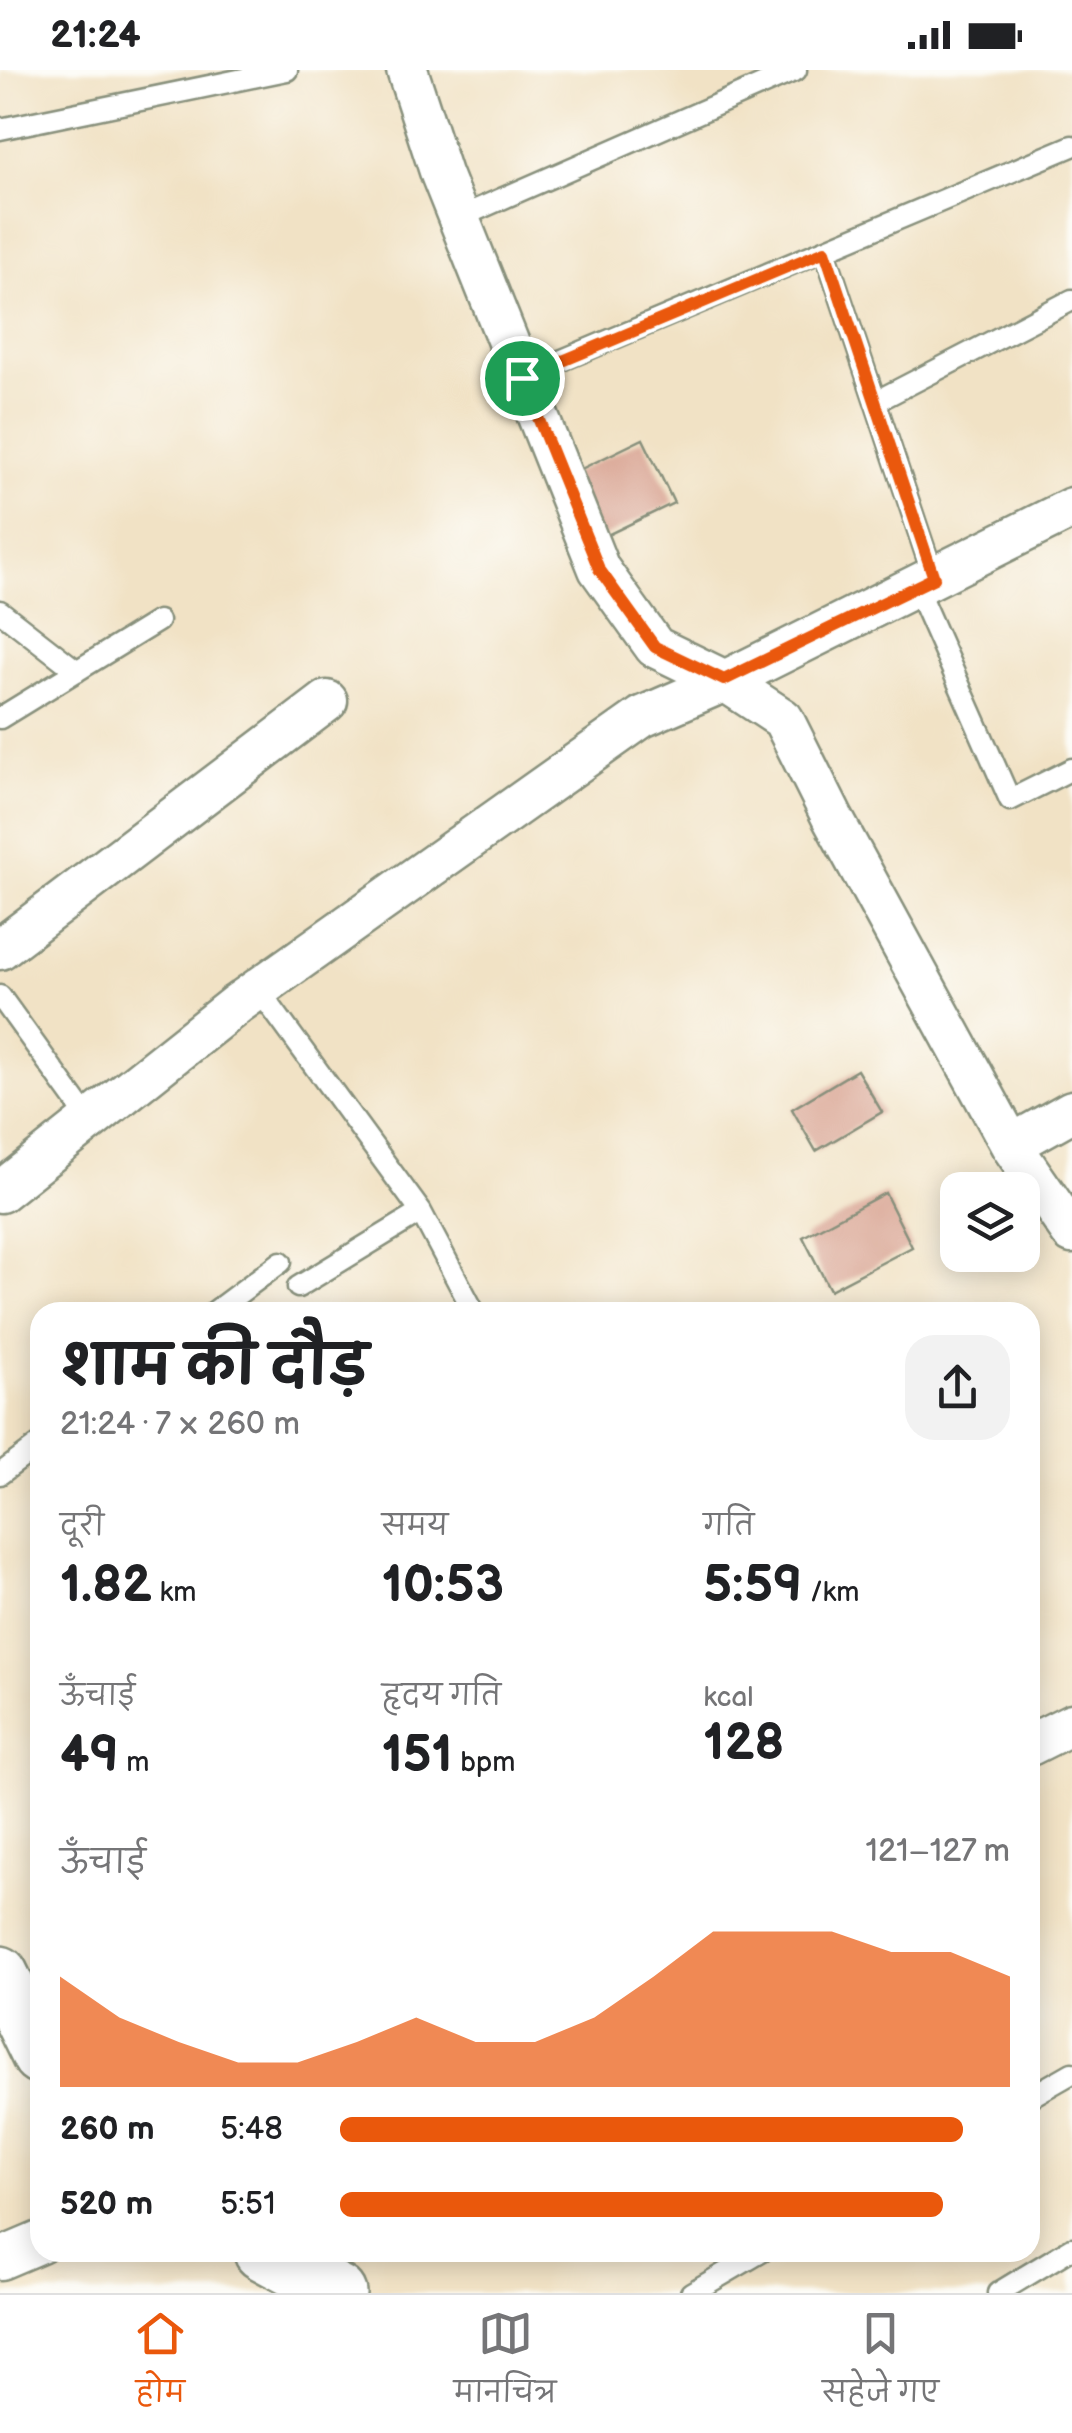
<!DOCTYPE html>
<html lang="hi">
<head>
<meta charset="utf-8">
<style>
	:root { --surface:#fff; --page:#f2f2f2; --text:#202124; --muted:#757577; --line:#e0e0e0; --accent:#ea580c }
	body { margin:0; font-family:"Balsamiq Sans","Playpen Sans Deva",sans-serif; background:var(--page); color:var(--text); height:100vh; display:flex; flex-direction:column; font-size:38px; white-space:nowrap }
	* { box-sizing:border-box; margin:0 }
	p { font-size:32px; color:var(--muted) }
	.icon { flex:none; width:55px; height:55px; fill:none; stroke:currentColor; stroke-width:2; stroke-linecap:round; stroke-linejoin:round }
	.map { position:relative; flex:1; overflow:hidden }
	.details { position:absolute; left:30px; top:1232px; width:1010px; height:960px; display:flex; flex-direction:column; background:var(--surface); border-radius:30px; box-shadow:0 5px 25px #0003 }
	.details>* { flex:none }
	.fabs { position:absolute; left:940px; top:1102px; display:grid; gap:20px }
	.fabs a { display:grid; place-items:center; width:100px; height:100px; border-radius:20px; background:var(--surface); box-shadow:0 5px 25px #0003; font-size:50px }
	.pin { position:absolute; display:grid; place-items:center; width:85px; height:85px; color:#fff; margin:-42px; border:5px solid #fff; border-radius:50%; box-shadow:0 2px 10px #0007 }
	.round { display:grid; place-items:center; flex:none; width:105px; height:105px; border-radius:30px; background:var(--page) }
	.summary { display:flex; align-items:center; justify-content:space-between; height:170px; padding:0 30px }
	h1 { font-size:55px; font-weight:700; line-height:75px }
	.figures { display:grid; grid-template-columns:repeat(3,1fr); gap:15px; height:170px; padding:10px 30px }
	.figures div { display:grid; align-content:center }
	.figures b { font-size:50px; font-weight:700 }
	.figures small { font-size:28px; font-weight:400 }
	.figures p { font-size:28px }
	.chart { height:280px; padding:20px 30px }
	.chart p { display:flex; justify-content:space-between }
	.chart svg { width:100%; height:180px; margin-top:10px; fill:var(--accent); opacity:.7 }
	ul { padding:0 30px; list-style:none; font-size:32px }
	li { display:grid; grid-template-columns:160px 120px 1fr; align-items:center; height:75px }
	li i { height:25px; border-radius:12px; background:var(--accent) }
	.status { display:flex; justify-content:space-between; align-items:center; height:70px; padding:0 50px; background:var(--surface); direction:ltr }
	.status svg { height:28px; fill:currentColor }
	.dock { display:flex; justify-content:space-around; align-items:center; height:140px; border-top:2px solid var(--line); background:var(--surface); font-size:28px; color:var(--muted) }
	.dock a { display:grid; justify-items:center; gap:5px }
	.dock .active { color:var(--accent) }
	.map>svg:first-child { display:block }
	.building { fill:#d9a493 }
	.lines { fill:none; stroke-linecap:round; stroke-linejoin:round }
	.lane-casing { stroke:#88907c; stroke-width:25 }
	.street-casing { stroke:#88907c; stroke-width:45 }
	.secondary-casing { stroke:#88907c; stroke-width:60 }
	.lane { stroke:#fff; stroke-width:20 }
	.street { stroke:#fff; stroke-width:40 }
	.secondary { stroke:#fff; stroke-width:55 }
	.route-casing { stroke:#fff; stroke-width:20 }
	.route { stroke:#ea580c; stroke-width:12 }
</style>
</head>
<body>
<div class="status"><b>21:24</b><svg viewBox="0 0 49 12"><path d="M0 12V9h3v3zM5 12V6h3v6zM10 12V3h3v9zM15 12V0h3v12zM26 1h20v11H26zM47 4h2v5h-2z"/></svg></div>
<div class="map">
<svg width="1072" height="2223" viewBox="0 0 1072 2223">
	<rect width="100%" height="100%" fill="#fdfcf7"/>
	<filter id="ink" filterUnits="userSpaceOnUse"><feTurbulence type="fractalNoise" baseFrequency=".01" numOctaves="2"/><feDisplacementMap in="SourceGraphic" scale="20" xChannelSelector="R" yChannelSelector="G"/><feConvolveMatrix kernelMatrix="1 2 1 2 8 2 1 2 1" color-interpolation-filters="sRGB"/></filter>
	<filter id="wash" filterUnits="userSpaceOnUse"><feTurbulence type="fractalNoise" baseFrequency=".0048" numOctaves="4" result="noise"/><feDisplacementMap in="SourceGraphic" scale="40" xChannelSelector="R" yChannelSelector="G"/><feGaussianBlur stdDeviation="2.25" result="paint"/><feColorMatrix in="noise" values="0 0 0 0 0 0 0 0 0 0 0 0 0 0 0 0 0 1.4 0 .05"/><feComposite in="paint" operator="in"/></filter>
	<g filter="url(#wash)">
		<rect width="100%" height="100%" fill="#f1e2c5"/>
		<g id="blocks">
			<path class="building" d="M643,369L674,433L599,469L569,405Z
				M857,1000L882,1042L816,1081L792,1039Z
				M885,1123L912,1177L830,1220L803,1167Z"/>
		</g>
	</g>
	<g filter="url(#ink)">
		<use href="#blocks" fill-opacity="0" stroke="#88907c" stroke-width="2.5"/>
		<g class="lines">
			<defs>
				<path id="lane" d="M0,59L287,0
					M458,148L796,0
					M825,181L934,508
					M522,307L1072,76
					M875,332L1072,230
					M916,517L1010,730L1072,699
					M0,541L77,601
					M0,648L158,551
					M258,919L421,1142L474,1242
					M0,926L90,1051
					M298,1217L421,1142
					M214,1242L281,1192
					M0,1404L40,1374
					M1030,2027L1072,2003
					M691,2223L761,2182
					M998,2223L1072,2178"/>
				<path id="street" d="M407,0L441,104L599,499L655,577L725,611L783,649L833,749L1011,1075L1072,1163
					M0,879L327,631
					M1011,1075L1072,1041
					M0,1122L237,934L642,647L725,611L1072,438
					M1030,1675L1072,1654
					M0,2189L40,2172"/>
				<path id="secondary" d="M0,1904L40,1986
					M262,2182L338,2223"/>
			</defs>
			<use href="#lane" class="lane-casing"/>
			<use href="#street" class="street-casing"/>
			<use href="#secondary" class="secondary-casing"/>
			<use href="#lane" class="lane"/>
			<use href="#street" class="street"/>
			<use href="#secondary" class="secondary"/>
		</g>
	</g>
	<g class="lines" filter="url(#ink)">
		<defs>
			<path id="route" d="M825,181L934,508L724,610L655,577L599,499L522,308Z"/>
		</defs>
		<use href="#route" class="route-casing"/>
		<use href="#route" class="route"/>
	</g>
</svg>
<div class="fabs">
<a><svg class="icon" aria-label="layers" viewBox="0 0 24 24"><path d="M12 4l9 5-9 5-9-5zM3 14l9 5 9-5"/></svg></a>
</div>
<div class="pin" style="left:522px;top:308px;background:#1e9e55"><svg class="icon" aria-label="arrive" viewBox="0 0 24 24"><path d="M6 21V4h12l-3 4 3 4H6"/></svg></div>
<section class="details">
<div class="summary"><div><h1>शाम की दौड़</h1><p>21:24 · 7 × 260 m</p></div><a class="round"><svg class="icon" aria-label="share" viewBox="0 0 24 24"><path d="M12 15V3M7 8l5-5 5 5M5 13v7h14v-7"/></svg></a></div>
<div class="figures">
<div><p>दूरी</p><b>1.82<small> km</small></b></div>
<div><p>समय</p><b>10:53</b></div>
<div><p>गति</p><b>5:59<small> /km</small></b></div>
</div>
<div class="figures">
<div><p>ऊँचाई</p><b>49<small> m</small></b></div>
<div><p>हृदय गति</p><b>151<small> bpm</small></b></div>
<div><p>kcal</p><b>128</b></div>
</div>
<div class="chart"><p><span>ऊँचाई</span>121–127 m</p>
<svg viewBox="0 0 160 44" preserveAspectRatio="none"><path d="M0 44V17L10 27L20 33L30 38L40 38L50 33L60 27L70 33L80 33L90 27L100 17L110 6L120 6L130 6L140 11L150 11L160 17V44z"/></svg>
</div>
<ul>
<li><b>260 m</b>5:48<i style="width:93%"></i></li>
<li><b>520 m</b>5:51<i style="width:90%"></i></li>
</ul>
</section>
</div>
<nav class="dock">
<a class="active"><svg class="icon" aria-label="home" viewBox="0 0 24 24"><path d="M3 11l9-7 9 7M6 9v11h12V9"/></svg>होम</a>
<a><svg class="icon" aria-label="map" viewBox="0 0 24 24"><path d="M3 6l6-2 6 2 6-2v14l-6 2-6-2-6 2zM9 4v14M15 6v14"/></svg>मानचित्र</a>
<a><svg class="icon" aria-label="saved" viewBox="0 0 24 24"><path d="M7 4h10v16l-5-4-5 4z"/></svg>सहेजे गए</a>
</nav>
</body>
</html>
